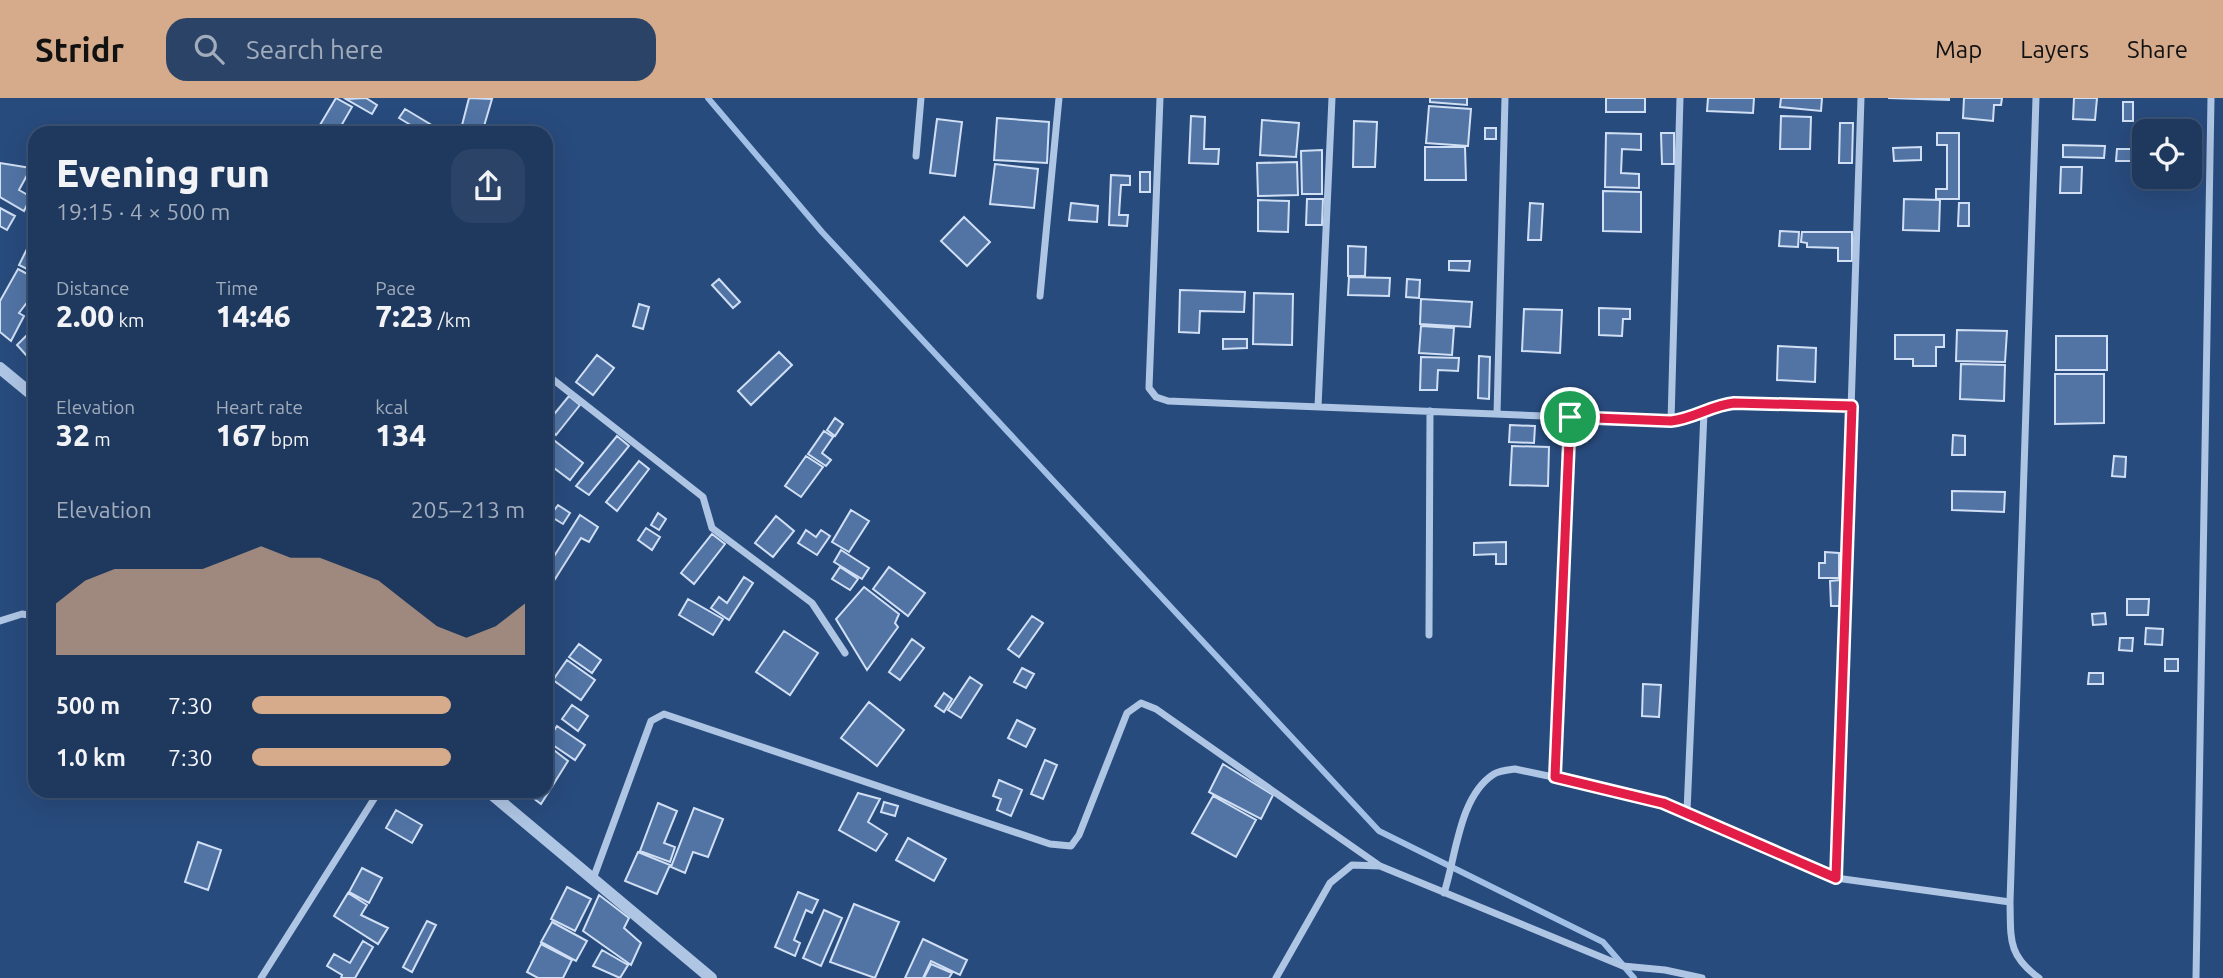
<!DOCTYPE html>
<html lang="en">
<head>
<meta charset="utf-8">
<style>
	:root { --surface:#1e385e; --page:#2b4367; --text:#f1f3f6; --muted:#a1acbc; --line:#3c5273; --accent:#d6ab8b }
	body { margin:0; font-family:Ubuntu,sans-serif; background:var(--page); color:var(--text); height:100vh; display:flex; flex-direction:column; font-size:26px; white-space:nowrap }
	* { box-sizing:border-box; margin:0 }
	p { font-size:23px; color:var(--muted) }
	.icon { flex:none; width:38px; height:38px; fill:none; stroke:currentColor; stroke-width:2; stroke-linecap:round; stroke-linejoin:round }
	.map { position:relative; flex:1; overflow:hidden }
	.drawer { position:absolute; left:28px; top:28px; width:525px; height:672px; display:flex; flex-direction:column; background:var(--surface); border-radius:21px; box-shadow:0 7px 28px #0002,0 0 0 2px var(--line) }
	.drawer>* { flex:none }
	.buttons { position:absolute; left:2132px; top:21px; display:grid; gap:14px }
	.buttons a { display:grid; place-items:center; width:70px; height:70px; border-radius:14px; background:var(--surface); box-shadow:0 7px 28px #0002,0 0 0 2px var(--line); font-size:35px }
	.pin { position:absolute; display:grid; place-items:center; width:60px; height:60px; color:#fff; margin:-30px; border:4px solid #fff; border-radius:50%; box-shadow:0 2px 7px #0007 }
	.round { display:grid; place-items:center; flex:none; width:74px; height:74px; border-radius:21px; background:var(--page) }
	.head { display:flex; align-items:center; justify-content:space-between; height:119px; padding:0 28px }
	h1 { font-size:38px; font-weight:800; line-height:52px }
	.stats { display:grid; grid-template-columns:repeat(3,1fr); gap:10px; height:119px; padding:7px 28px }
	.stats div { display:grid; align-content:center }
	.stats b { font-size:30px; font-weight:800 }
	.stats small { font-size:19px; font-weight:400 }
	.stats p { font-size:19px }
	.chart { height:196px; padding:14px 28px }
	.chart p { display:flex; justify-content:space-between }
	.chart svg { width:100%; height:126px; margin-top:7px; fill:var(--accent); opacity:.7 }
	ul { padding:0 28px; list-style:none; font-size:23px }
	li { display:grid; grid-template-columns:112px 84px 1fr; align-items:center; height:52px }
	li i { height:18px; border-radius:9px; background:var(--accent) }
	header { display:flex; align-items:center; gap:42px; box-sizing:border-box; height:98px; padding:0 35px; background:var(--accent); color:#111 }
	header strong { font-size:33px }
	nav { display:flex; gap:38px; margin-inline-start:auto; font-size:24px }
	.search { width:490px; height:63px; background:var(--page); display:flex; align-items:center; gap:18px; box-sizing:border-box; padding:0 24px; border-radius:21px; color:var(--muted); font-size:26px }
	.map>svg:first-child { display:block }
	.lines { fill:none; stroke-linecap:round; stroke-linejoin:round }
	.stream { stroke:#a2bfe5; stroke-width:6 }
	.building { fill:#5174a5; stroke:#d0dff4; stroke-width:2 }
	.minor { stroke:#aec5e4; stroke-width:7 }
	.tertiary { stroke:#aec5e4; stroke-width:12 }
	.route-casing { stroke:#fff; stroke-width:14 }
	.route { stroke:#e11d48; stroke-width:9 }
</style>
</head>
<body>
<header>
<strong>Stridr</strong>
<div class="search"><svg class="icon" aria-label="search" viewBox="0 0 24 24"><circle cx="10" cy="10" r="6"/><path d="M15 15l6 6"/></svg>Search here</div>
<nav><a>Map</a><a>Layers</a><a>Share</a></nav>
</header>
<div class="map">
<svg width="2223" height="880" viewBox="0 0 2223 880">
	<rect width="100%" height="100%" fill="#284b7d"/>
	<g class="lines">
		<path class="stream" d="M708,0L822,134L1379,733L1603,844L1634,880"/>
	</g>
	<path class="building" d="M336,0L352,9L337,35H333L320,27Z
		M366,0L377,7L372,16L346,1Z
		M469,0L492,1L482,35H460Z
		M1430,0H1467V7L1430,4Z
		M1606,0H1645V14H1606Z
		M1708,0H1754L1753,15L1707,13Z
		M1781,0H1822L1821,13L1780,9Z
		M1888,0H1949V2Z
		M1964,0H2002L2001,7H1994L1993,23L1963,20Z
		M2074,0H2097L2095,22L2073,21Z
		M2123,4H2133V23H2123Z
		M1429,8L1471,11L1468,48L1426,45Z
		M405,11L445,35H424L399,20Z
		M1191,18L1205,19L1204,51H1219L1218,66L1189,65Z
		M1781,18L1811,19L1810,51H1780Z
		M997,20L1049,24L1047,65L994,62Z
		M937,21L962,24L955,78L930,75Z
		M1262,22L1299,25L1296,59L1260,57Z
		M1354,23L1377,24L1375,69H1353Z
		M1840,25H1853L1852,65H1839Z
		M1485,30H1496V41H1485Z
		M1606,35L1641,36V52L1622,51L1621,75L1639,76V90L1605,89Z
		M1661,35H1674V66H1662Z
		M1937,35H1959V101H1936V91H1947V47H1937Z
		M2063,47L2105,48L2104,60L2063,59Z
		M1425,49H1465L1466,82H1425Z
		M1921,49V62L1894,63L1893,50Z
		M2117,51H2132V63H2116Z
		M1322,52V96H1302L1301,53Z
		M1297,64L1298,97L1258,98L1257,65Z
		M0,65L31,70L19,92L31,99L24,113L0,99Z
		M995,66L1038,71L1034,110L990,106Z
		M2061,69H2082L2081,95H2060Z
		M1140,74H1150V94H1140Z
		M1111,77L1130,78V87H1121L1119,117H1128L1127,128L1109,127Z
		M1603,93L1641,94V134L1603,133Z
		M1307,101H1323L1322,127H1306Z
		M1904,101L1940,102L1939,133L1903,132Z
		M1258,102L1289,103L1288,134L1258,133Z
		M1071,105L1098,108L1097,124L1069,122Z
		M1530,105L1543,106L1541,142H1528Z
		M1959,105H1969V128H1958Z
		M0,110L15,118L7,132L0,128Z
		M964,119L990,144L967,168L941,143Z
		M1780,133L1799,134L1798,149L1779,148Z
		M1802,134H1852V163H1838V150L1807,149V145L1801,144Z
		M35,135V175L19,167Z
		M1348,148L1366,149L1365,178H1348Z
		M1449,163H1470L1469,173L1449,172Z
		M18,171L35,180V194L19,215L24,218L11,243L0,234V203Z
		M1349,179L1390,180L1389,198L1348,197Z
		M719,181L740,204L733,210L712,187Z
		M1407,181L1420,182L1419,200L1406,199Z
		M1180,192L1245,194L1244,214L1200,213L1199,235L1179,234Z
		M1254,195L1293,196L1292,247L1253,246Z
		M1421,201L1472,204L1470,229L1420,226Z
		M639,206L649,209L643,231L633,228Z
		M1599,210L1630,211V221H1623L1622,238L1599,237Z
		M1524,211L1562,212L1560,255L1522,253Z
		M1421,228L1454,230L1452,257L1419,255Z
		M1957,232L2007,233L2005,264L1956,263Z
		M29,235L35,242V267L17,247Z
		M1895,237H1944V249H1936V268H1913V261H1895Z
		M2056,238H2107V272H2056Z
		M1223,241H1247V250L1223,251Z
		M1778,248L1816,250L1815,284L1777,282Z
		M779,254L792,267L751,307L738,293Z
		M597,257L614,270L593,297L576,284Z
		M1479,258L1490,259L1489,301L1478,300Z
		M1421,259L1459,260L1458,273L1438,272L1437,292H1420Z
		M1961,266L2005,267L2004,303L1960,301Z
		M2055,276H2104V325L2055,326Z
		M569,298L580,307L556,337L546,326Z
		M835,320L843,326L835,338L827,332Z
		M1510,327L1535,328L1534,345L1509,344Z
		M824,333L833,339L822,355L831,362L826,368L808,356Z
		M546,336L583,365L570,382L546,364Z
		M1953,337L1965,338V357H1952Z
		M617,338L629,348L589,397L576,388Z
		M1512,348L1549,349L1548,388L1510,387Z
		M806,358L823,369L801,399L785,388Z
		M2114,358L2126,359L2125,379L2112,378Z
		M639,363L649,371L617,413L606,404Z
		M1952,393L2005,394L2004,414L1952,412Z
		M558,407L570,415L563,426L550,418Z
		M851,412L869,423L849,454L832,444Z
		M658,415L666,421L659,432L651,427Z
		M580,417L598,429L589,444L581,440L550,489L546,487V471Z
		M776,418L794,433L773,459L755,445Z
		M646,430L660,439L652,452L638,442Z
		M806,432L816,439L821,432L830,438L817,457L798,445Z
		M712,436L725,446L694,486L681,475Z
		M1506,444V466H1496V456L1474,457V445Z
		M841,452L869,470L862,481L834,464Z
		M1825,454L1839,455V480H1819V465H1825Z
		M840,469L858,481L850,492L832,481Z
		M889,469L925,495L908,518L873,491Z
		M744,479L753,485L729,522L711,510L719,499L727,505Z
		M1840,482L1841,508H1831L1830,483Z
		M864,489L899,516L895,525L898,529L867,572L836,521Z
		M688,501L723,521L713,537L679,517Z
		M2127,501H2149L2148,517H2127Z
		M2105,515L2106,526L2093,527L2092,516Z
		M1032,518L1043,525L1019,559L1008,551Z
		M2146,530L2163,531L2162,547L2145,546Z
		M784,533L818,555L790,597L756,574Z
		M2120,540H2133L2132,553L2119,552Z
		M912,541L924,550L900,582L889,574Z
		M579,546L601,562L592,575L569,559Z
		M2165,561H2178V573H2165Z
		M567,562L595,582L581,602L553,582Z
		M1022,570L1034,576L1026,590L1014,584Z
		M2089,575H2103V586H2088Z
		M970,579L982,587L961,620L948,612Z
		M1643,586L1661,587L1659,619L1642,618Z
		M944,595L952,601L944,614L935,608Z
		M869,604L904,632L877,668L841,640Z
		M572,607L588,618L578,633L562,621Z
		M1017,622L1035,631L1026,649L1008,640Z
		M557,628L585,647L575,662L547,643Z
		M546,646L568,663L541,706L524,693H546Z
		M1045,662L1057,667L1043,701L1031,696Z
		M1223,666L1273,697L1261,721L1209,694Z
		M999,682L1022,692L1011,718L997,712L1001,701L993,698Z
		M858,695L880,701L868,724L887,736L876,753L839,732Z
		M1213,698L1256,722L1236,759L1192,735Z
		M884,704L898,708L895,718L881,714Z
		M658,705L677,713L664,745L675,749L670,764L640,753Z
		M694,710L723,721L708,759L693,754L685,775L671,769Z
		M396,712L422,727L412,745L386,730Z
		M908,740L946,761L934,783L896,762Z
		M198,744L221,752L208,792L185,784Z
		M638,754L670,767L657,796L625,783Z
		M362,770L382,780L369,805L349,794Z
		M567,789L591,801L575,833L551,821Z
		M798,794L818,802L812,815L806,812L794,842L800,845L795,858L775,849Z
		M348,795L367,807L361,817L388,830L378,846L334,818Z
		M599,797L629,820L624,830L641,845L631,867L583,833Z
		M854,806L899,824L875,880L830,864Z
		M824,812L842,820L821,868L803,860Z
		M427,823L436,827L412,874L403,869Z
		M552,824L587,843L576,863L541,844Z
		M923,841L967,862L960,877L931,863L923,880H905Z
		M363,843L373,849L355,880H341L342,877L327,868L334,856L350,865Z
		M541,846L572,862L563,880H538L527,874Z
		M602,852L628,867L620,880L593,868Z
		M931,866L952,875L949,880H924Z"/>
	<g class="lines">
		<path class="minor" d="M1160,0L1149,290L1156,299L1168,303L1671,323C1693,321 1712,307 1734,305L1852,308
			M2036,0L2010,804C2011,840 2007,857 2039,880
			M213,33L216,35
			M916,58L921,0
			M1040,198L1059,0
			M546,276L703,399L712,430L812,505L845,555
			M1318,309L1332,0
			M1497,316L1505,0
			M1671,323L1680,0
			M0,523L22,516L35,518
			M1429,537L1430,313
			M1555,679L1570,319
			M1687,714L1704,314
			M1836,780L1861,0
			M593,781L651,623L664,616L1050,746L1071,748L1079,737L1127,615L1141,605L1156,611L1380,768
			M1444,795C1456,759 1459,698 1494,676C1499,673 1508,672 1515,671L1638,697L1663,705L1836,780L2010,804
			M261,880L379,693
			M1276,880L1330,785L1352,767L1380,768L1623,868L1665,872L1702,880
			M2196,880L2211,0"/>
		<path class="tertiary" d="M0,270L35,299
			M488,693L711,880"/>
	</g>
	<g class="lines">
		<defs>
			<path id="route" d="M1734,305L1852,308L1836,780L1663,705L1555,679L1570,319L1671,323C1693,321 1712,307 1734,305Z"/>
		</defs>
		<use href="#route" class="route-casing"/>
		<use href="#route" class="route"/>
	</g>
</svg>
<div class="buttons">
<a><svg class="icon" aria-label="locate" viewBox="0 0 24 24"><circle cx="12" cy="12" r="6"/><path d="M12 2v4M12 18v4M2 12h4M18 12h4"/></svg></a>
</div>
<div class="pin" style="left:1570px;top:319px;background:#1e9e55"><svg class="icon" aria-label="arrive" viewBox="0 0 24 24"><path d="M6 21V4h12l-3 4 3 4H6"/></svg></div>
<section class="drawer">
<div class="head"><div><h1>Evening run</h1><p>19:15 · 4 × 500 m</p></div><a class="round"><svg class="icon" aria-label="share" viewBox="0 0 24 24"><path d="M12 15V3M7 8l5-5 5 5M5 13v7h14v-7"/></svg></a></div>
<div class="stats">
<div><p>Distance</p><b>2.00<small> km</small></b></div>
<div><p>Time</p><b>14:46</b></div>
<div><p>Pace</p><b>7:23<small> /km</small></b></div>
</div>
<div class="stats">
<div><p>Elevation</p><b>32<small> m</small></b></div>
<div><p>Heart rate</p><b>167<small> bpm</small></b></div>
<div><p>kcal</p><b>134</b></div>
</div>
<div class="chart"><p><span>Elevation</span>205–213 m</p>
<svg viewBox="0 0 160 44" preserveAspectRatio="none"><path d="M0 44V26L10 18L20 14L30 14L40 14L50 14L60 10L70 6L80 10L90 10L100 14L110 18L120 26L130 34L140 38L150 34L160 26V44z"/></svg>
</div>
<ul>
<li><b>500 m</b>7:30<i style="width:73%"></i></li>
<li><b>1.0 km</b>7:30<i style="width:73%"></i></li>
</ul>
</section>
</div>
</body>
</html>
